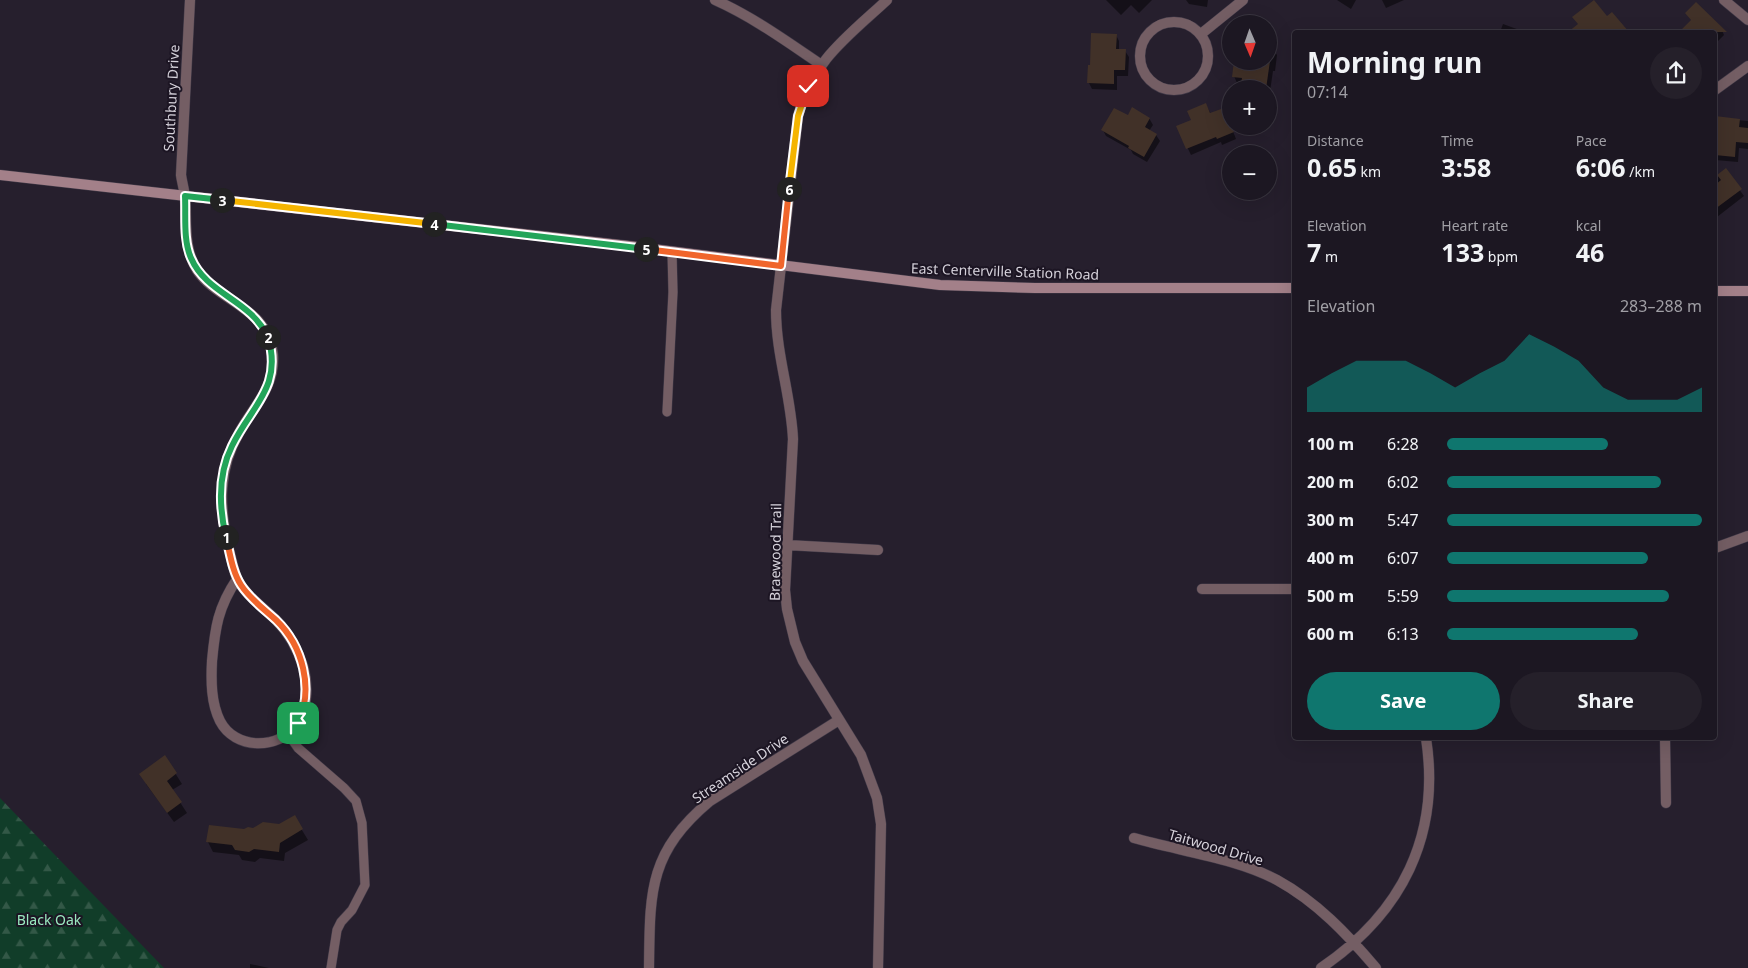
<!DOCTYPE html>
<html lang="en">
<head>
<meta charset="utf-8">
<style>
	:root { --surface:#1c1722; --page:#25202a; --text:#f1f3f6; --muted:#a09fa5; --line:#3a3640; --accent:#0f766e }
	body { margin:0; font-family:"Noto Sans",sans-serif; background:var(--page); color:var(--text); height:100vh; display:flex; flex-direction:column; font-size:19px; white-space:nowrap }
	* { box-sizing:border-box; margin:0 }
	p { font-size:16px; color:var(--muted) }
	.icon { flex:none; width:28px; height:28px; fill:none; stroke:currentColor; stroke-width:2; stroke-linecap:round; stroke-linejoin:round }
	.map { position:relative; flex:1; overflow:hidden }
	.side { position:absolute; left:1292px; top:30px; width:425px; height:710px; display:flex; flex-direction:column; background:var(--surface); border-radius:5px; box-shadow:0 5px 20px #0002,0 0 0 1px var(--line) }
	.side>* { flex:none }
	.needle { width:32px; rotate:178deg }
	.buttons { position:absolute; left:1222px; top:15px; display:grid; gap:10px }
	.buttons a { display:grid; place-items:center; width:55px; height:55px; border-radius:50%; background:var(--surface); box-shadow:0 5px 20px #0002,0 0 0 1px var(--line); font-size:25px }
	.pin { position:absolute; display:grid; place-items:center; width:42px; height:42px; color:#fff; margin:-21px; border-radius:10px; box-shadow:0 2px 8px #0006 }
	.km { position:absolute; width:25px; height:25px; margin:-12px; border-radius:50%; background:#222; color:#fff; font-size:14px; line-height:25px; text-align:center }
	.round { display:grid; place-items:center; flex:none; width:52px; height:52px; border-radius:26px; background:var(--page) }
	.headline { display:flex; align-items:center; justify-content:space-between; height:85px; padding:0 15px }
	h1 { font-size:28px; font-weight:700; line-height:38px }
	.stats { display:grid; grid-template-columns:repeat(3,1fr); gap:8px; height:85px; padding:5px 15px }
	.stats div { display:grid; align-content:center }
	.stats b { font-size:25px; font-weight:700 }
	.stats small { font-size:14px; font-weight:400 }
	.stats p { font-size:14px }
	.chart { height:140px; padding:10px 15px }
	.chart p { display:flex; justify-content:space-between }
	.chart svg { width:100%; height:90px; margin-top:5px; fill:var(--accent); opacity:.7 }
	.cta { display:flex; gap:10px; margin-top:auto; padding:10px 15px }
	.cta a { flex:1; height:58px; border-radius:30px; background:var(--accent); color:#fff; font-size:20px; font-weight:700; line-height:58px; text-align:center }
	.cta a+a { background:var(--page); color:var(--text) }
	ul { padding:0 15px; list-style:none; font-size:16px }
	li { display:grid; grid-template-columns:80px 60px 1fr; align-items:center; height:38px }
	li i { height:12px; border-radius:6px; background:var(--accent) }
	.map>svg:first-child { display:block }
	.forest { fill:url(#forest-firs) }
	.shadow { fill:#0007 }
	.building { fill:#413128 }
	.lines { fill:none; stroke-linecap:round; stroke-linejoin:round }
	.lane-casing { stroke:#423b49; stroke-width:10 }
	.street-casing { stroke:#423b49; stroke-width:11 }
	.secondary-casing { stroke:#423b49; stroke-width:11 }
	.lane { stroke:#745e64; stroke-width:9 }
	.street { stroke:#745e64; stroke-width:10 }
	.secondary { stroke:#a38089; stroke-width:10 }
	.split-1-casing { stroke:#fff; stroke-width:10 }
	.split-2-casing { stroke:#fff; stroke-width:10 }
	.split-3-casing { stroke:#fff; stroke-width:10 }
	.split-4-casing { stroke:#fff; stroke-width:10 }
	.split-5-casing { stroke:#fff; stroke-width:10 }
	.split-6-casing { stroke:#fff; stroke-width:10 }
	.split-7-casing { stroke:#fff; stroke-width:10 }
	.split-1 { stroke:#f0652b; stroke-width:6 }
	.split-2 { stroke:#22a559; stroke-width:6 }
	.split-3 { stroke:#22a559; stroke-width:6 }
	.split-4 { stroke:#f5b400; stroke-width:6 }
	.split-5 { stroke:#22a559; stroke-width:6 }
	.split-6 { stroke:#f0652b; stroke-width:6 }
	.split-7 { stroke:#f5b400; stroke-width:6 }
	.labels { text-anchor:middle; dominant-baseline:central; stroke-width:4; stroke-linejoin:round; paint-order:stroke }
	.street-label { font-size:14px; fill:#d5d1da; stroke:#1c1523 }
	.park-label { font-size:14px; fill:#9ae9c0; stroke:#1c1523 }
</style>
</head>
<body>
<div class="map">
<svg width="1748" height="968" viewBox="0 0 1748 968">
	<defs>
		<pattern id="forest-firs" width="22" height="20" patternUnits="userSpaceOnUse" patternTransform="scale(1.25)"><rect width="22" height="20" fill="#113d29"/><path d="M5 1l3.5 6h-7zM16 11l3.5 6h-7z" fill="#335847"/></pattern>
	</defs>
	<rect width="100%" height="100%" fill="#261f2d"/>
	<path class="forest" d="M0,798L164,968H0Z"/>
	<path class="shadow" d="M1106,0H1152L1139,13L1131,5L1121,15Z
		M1186,0H1208L1207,7L1189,4Z
		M1337,0H1356L1351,9Z
		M1382,0H1404L1386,8Z
		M1687,14L1721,28L1724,35L1715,44V32H1681L1692,21Z
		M1503,24L1525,32H1500Z
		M1571,31L1626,32H1572Z
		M1116,35L1119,41V51H1125L1129,57L1128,76H1117V90L1092,89L1089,83Z
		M1269,48L1273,49L1277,55L1275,71H1273L1269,98V89H1241L1242,84L1237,83L1234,76L1269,61Z
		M1206,105L1211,114L1227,116L1236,139L1222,145L1221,142L1191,155L1179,130L1192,121Z
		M1149,118L1153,125L1149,131L1156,135L1160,141L1147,162L1133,154L1131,150L1106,136L1103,130Z
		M1715,118L1748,121V149L1739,148L1738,162L1715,160Z
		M1725,170L1744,196L1717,217L1715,213V178Z
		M165,757L182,784L172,790L187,813L174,822L146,784Z
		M294,817L308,840L285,853L284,861L260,858L255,862L242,860L239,855L213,852L208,842L244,831L279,826Z
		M250,964L269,968H250Z"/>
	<path class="building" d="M1594,0L1607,16L1612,12L1629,32H1568L1578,24L1572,17Z
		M1696,2L1727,32H1679L1691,20L1685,13Z
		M1091,33L1117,34L1116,49H1126L1125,70H1114V84L1087,83L1088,65H1090Z
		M1234,61H1270L1266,89H1240L1242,78L1232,77Z
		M1206,103L1210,113L1224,108L1234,132L1217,139L1216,137L1186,149L1176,126L1191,120L1187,111Z
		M1132,107L1150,118L1145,127L1157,134L1144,157L1128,148L1129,146L1101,130L1114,108L1128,115Z
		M1715,116L1740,119L1739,127L1748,128V143L1736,142L1735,157L1715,155Z
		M1726,168L1742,189L1715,209V185L1721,180L1717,175Z
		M165,755L177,773L167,781L182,802L167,813L139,774Z
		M295,815L303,829L280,843L279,852L254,849L249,852L235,850L232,845L206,842L209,825L244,829L248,827L253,828L263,822L279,824Z"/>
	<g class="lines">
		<defs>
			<path id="lane" d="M667,412L673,292L672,252
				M288,734L298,748L344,788L356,801L362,823L365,885L352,910L341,922L337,930L331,968"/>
			<path id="street" d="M190,0L181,175C182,182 184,189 185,197C187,222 183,248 197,270C218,302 269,307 273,355C275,388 253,407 239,433C218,469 219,506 228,546C231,557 233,568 237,579
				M715,0C753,17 786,41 820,64
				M1724,0L1748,20
				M1140 56a34 34 0 1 1 68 0a34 34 0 1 1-68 0Z
				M1201,34L1243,0
				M1715,90L1748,66
				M787,545L878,550
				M1715,548L1748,536
				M237,579C246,596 263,607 276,620C288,632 298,650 303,666C308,684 308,710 297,725C278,750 235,750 220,721C211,703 211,681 212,661C215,628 218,607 237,579Z
				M1202,589H1295
				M1665,738L1666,803
				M1134,838C1179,851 1236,858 1277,880C1317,902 1347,934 1376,968
				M649,968C650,892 648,853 710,801L839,720
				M878,968L881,824L877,798L861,755L803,661L795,642L787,609L785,590L793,439C791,395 776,355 776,310L798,116C812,61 847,37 887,0
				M1321,968C1402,913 1441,836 1426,738"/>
			<path id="secondary" d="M0,175L629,246L940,285L1035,288H1295
				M1715,291H1748"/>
		</defs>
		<use href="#lane" class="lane-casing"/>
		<use href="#street" class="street-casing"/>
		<use href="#secondary" class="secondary-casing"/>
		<use href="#lane" class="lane"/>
		<use href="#street" class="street"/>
		<use href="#secondary" class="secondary"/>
	</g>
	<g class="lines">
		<defs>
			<path id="split-1" d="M226,537C230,553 232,571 241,585C250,599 264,609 276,620C303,646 314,689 298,723"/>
			<path id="split-2" d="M226,537C219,507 218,474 232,446C251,406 283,388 268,337"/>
			<path id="split-3" d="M222,200L185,196C186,216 183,240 191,258C207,295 250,299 268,337"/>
			<path id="split-4" d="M222,200L434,224"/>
			<path id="split-5" d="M434,224L646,249"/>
			<path id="split-6" d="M646,249L781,266L789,189"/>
			<path id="split-7" d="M789,189L798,116L808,86"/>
		</defs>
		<use href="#split-1" class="split-1-casing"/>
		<use href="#split-2" class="split-2-casing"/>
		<use href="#split-3" class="split-3-casing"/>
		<use href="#split-4" class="split-4-casing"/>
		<use href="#split-5" class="split-5-casing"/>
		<use href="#split-6" class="split-6-casing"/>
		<use href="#split-7" class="split-7-casing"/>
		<use href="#split-1" class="split-1"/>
		<use href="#split-2" class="split-2"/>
		<use href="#split-3" class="split-3"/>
		<use href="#split-4" class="split-4"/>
		<use href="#split-5" class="split-5"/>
		<use href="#split-6" class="split-6"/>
		<use href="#split-7" class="split-7"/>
	</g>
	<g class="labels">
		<g class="street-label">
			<text transform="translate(171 98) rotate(-87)">Southbury Drive</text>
			<text transform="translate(1005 271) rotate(2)">East Centerville Station Road</text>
			<text transform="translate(775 552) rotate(-89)">Braewood Trail</text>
			<text transform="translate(740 768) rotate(-34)">Streamside Drive</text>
			<text transform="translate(1216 847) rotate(16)">Taitwood Drive</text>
		</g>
		<g class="park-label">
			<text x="49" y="919">Black Oak</text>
		</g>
	</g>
</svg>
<div class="buttons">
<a><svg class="needle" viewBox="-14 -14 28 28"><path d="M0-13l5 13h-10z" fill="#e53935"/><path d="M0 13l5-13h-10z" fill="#a09fa5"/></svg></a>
<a>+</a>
<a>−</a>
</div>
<div class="pin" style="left:298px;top:723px;background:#1e9e55"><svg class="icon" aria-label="arrive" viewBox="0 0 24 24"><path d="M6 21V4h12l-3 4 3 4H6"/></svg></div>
<div class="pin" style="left:808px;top:86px;background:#d93025"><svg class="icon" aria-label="check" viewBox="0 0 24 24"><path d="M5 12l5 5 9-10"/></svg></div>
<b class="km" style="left:226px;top:537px">1</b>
<b class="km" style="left:268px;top:337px">2</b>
<b class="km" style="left:222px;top:200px">3</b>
<b class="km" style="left:434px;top:224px">4</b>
<b class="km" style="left:646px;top:249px">5</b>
<b class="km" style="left:789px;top:189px">6</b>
<section class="side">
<div class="headline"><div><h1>Morning run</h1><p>07:14</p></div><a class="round"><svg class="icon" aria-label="share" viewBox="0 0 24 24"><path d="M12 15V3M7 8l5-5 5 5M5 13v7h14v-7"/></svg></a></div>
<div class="stats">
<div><p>Distance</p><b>0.65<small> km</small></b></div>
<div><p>Time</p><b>3:58</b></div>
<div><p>Pace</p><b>6:06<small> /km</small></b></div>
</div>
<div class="stats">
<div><p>Elevation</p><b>7<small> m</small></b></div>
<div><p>Heart rate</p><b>133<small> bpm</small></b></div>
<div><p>kcal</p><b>46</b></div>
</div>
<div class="chart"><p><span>Elevation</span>283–288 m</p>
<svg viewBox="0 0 160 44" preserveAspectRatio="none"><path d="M0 44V32L10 25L20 19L30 19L40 19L50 25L60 32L70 25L80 19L90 6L100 12L110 19L120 32L130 38L140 38L150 38L160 32V44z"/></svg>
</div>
<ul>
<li><b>100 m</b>6:28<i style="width:63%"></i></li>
<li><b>200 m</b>6:02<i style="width:84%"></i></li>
<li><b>300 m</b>5:47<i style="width:100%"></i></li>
<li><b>400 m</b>6:07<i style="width:79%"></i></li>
<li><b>500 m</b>5:59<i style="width:87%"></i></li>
<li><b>600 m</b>6:13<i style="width:75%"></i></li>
</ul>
<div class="cta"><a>Save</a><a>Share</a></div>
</section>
</div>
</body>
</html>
